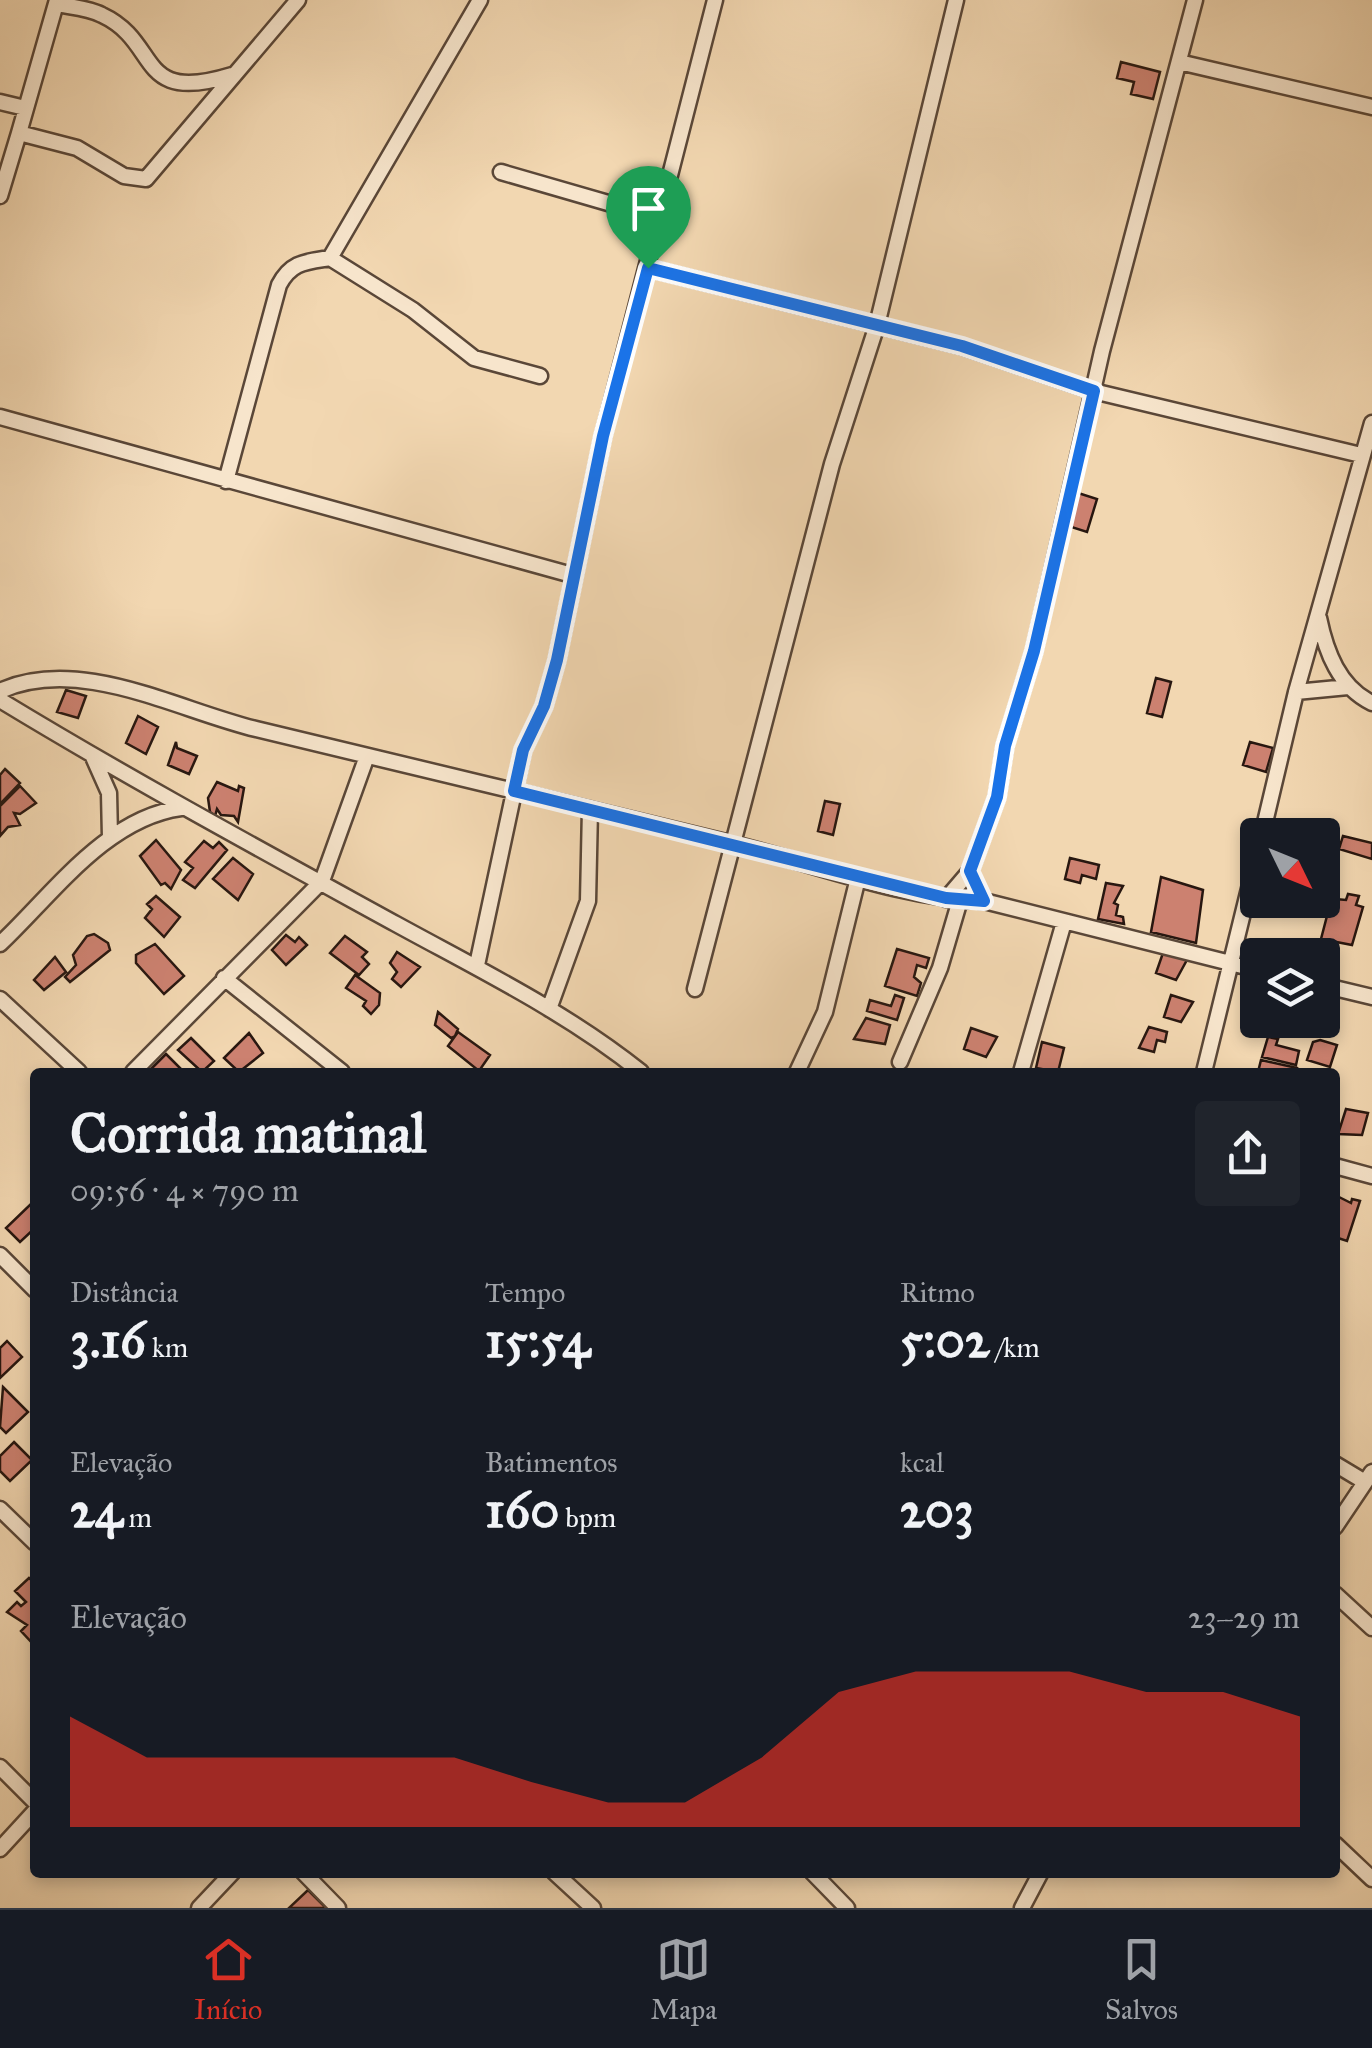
<!DOCTYPE html>
<html lang="pt">
<head>
<meta charset="utf-8">
<style>
	:root { --surface:#171b24; --page:#20242c; --text:#f1f3f6; --muted:#9ea1a6; --line:#363941; --accent:#d93025 }
	body { margin:0; font-family:"IM FELL Great Primer",serif; background:var(--page); color:var(--text); height:100vh; display:flex; flex-direction:column; font-size:38px; white-space:nowrap }
	* { box-sizing:border-box; margin:0 }
	p { font-size:32px; color:var(--muted) }
	.icon { flex:none; width:55px; height:55px; fill:none; stroke:currentColor; stroke-width:2; stroke-linecap:round; stroke-linejoin:round }
	.map { position:relative; flex:1; overflow:hidden }
	.details { position:absolute; left:30px; top:1068px; width:1310px; height:810px; display:flex; flex-direction:column; background:var(--surface); border-radius:10px; box-shadow:0 5px 15px #0003 }
	.details>* { flex:none }
	.needle { width:65px; rotate:133deg }
	.tools { position:absolute; left:1240px; top:818px; display:grid; gap:20px }
	.tools a { display:grid; place-items:center; width:100px; height:100px; border-radius:10px; background:var(--surface); box-shadow:0 5px 15px #0003; font-size:50px }
	.pin { position:absolute; display:grid; place-items:center; width:85px; height:85px; color:#fff; margin:-102px -42px; border-radius:50% 50% 50% 0; rotate:-45deg; box-shadow:0 0 10px #0007 }
	.pin .icon { rotate:45deg }
	.round { display:grid; place-items:center; flex:none; width:105px; height:105px; border-radius:10px; background:var(--page) }
	.head { display:flex; align-items:center; justify-content:space-between; height:170px; padding:0 40px }
	h1 { font-size:55px; font-weight:700; line-height:75px }
	.metrics { display:grid; grid-template-columns:repeat(3,1fr); gap:15px; height:170px; padding:10px 40px }
	.metrics div { display:grid; align-content:center }
	.metrics b { font-size:50px; font-weight:700 }
	.metrics small { font-size:28px; font-weight:400 }
	.metrics p { font-size:28px }
	.chart { height:280px; padding:20px 40px }
	.chart p { display:flex; justify-content:space-between }
	.chart svg { width:100%; height:180px; margin-top:10px; fill:var(--accent); opacity:.7 }
	.dock { display:flex; justify-content:space-around; align-items:center; height:140px; border-top:2px solid var(--line); background:var(--surface); font-size:28px; color:var(--muted) }
	.dock a { display:grid; justify-items:center; gap:5px }
	.dock .current { color:var(--accent) }
	.map>svg:first-child { display:block }
	.building { fill:#cc8170; stroke:#281710; stroke-width:2.5 }
	.lines { fill:none; stroke-linecap:round; stroke-linejoin:round }
	.minor-casing { stroke:#5a4738; stroke-width:19 }
	.minor { stroke:#f7e5cc; stroke-width:14 }
	.route-casing { stroke:#fff; stroke-width:20 }
	.route { stroke:#1a73e8; stroke-width:12 }
</style>
</head>
<body>
<div class="map">
<svg width="1372" height="1908" viewBox="0 0 1372 1908">
	<rect width="100%" height="100%" fill="#f2d7b1"/>
	<filter id="stains"><feTurbulence type="fractalNoise" baseFrequency=".002" numOctaves="4"/><feColorMatrix values="0 0 0 0 .2 0 0 0 0 .09 0 0 0 0 .02 0 0 0 .5 -.17"/></filter>
	<radialGradient id="worn" r=".72"><stop offset=".6" stop-color="#630" stop-opacity="0"/><stop offset="1" stop-color="#630" stop-opacity=".3"/></radialGradient>
	<path class="building" d="M1121,62L1160,72L1153,99L1131,94L1134,82L1117,78Z
		M1075,492L1097,499L1087,532L1065,525Z
		M1156,678L1171,682L1162,717L1147,713Z
		M66,690L86,696L78,718L57,712Z
		M138,716L158,727L146,754L126,743Z
		M176,742L177,748L197,756L189,774L168,765Z
		M1250,742L1273,748L1266,772L1243,765Z
		M5,769L20,783L0,804V775Z
		M217,782L238,791L239,786L244,788L238,822L234,816L221,815L217,809L215,816L210,812L208,798Z
		M20,786L36,803L20,814L14,813L20,825L8,827L0,836V806Z
		M825,801L840,804L833,835L818,831Z
		M1343,836L1372,843V859L1339,849Z
		M156,840L181,870L171,889L165,883L161,885L140,856Z
		M204,841L213,848L219,842L227,850L195,888L183,880L193,868L185,862Z
		M233,858L253,874L238,900L213,879Z
		M1070,858L1099,865L1096,879L1082,875L1080,883L1065,879Z
		M1161,877L1203,890L1196,943L1151,932Z
		M1106,883L1123,886L1114,903L1118,905L1116,915L1123,917L1124,924L1098,919Z
		M1322,894L1335,899L1346,900L1348,894L1359,896L1356,905L1363,907L1352,945L1321,939L1328,912L1316,905Z
		M156,896L180,917L164,937L145,918L152,909L147,904Z
		M94,934L108,943L110,950L70,982L65,977L76,965L73,955L87,936Z
		M286,935L295,942L299,937L307,945L286,965L272,950Z
		M345,936L367,952L362,957L369,964L359,975L330,953Z
		M155,944L184,976L164,994L136,963V955Z
		M897,949L929,958L926,968L917,965L914,977L921,983L917,996L885,986Z
		M1164,950L1188,958L1176,980L1156,973Z
		M397,952L420,967L401,987L392,979L397,972L390,963Z
		M55,957L66,972L44,990L34,980Z
		M355,975L380,993L379,1005L371,1014L363,1006L366,1001L346,988Z
		M895,995L904,998L897,1020L867,1011L870,1000L891,1006Z
		M1171,995L1193,1002L1181,1022L1164,1017Z
		M438,1012L458,1029L455,1036L451,1038L435,1025Z
		M866,1018L890,1025L885,1044L854,1039Z
		M1149,1027L1167,1032L1165,1042L1157,1040L1154,1052L1139,1048Z
		M971,1028L997,1037L986,1057L964,1049Z
		M458,1032L490,1055L479,1071L448,1046Z
		M249,1033L263,1053L239,1072L224,1058Z
		M1268,1037L1278,1039L1276,1045L1299,1051L1296,1065L1262,1057Z
		M191,1038L214,1061L202,1072L178,1050Z
		M1320,1040L1337,1045L1330,1067L1307,1060L1313,1042Z
		M1042,1042L1064,1048L1058,1072L1036,1068Z
		M166,1054L184,1072H148Z
		M1261,1060L1297,1068L1296,1072H1258Z
		M1346,1109L1368,1113L1362,1135L1338,1134Z
		M1335,1195L1351,1203L1352,1199L1360,1201L1347,1241L1335,1237Z
		M33,1202L35,1228L20,1242L6,1228Z
		M7,1341L22,1357L0,1378V1348Z
		M3,1387L28,1412L6,1433L0,1427Z
		M14,1442L32,1460L10,1481L0,1471V1456Z
		M29,1578L35,1583V1646L21,1631L27,1625L7,1612L17,1602L21,1606L26,1602L15,1591Z
		M308,1890L326,1908H289Z"/>
	<g class="lines">
		<defs>
			<path id="minor" d="M56,4C71,7 89,8 102,15C162,43 134,105 232,75
				M1179,62L1372,107
				M0,102L25,108
				M19,133L57,0
				M501,172L660,218
				M0,196L19,133L77,148L124,176L146,179L298,0
				M330,258L480,0
				M648,268L961,346L1093,391L1361,455
				M0,417L572,575
				M226,481L279,285C291,262 305,262 330,258L413,310L474,358L540,376
				M1319,618C1326,652 1339,687 1372,703
				M0,691C80,655 177,710 256,729C412,768 570,803 726,842C811,862 896,898 984,901L1258,970
				M1296,692L1348,687
				M0,700C130,779 263,851 396,924C480,970 566,1012 641,1072
				M93,757L109,793L110,837
				M1262,835L1296,692L1372,423
				M946,899L970,871L997,797L1005,746L1034,651L1102,351L1195,0
				M0,944C52,895 106,818 181,808
				M477,965L523,750L544,706L557,660L603,436L715,0
				M224,978L342,1072
				M1322,985L1372,997
				M695,989L832,464L877,325L956,0
				M0,999L79,1072
				M549,1009L588,901L590,809
				M900,1062L940,968L960,900
				M133,1072L322,881L367,756
				M797,1072L825,1012L858,878
				M1021,1072L1064,922
				M1204,1072L1258,852
				M1335,1166L1372,1176
				M0,1255L35,1290
				M1335,1464L1365,1482
				M0,1509L35,1543
				M1335,1527L1372,1472
				M1335,1594L1372,1628
				M0,1767L35,1802
				M1335,1844L1372,1879
				M0,1849L35,1811
				M303,1872L338,1908
				M554,1872L593,1908
				M812,1872L847,1908
				M199,1908L233,1872
				M1022,1908L1041,1872"/>
		</defs>
		<use href="#minor" class="minor-casing"/>
		<use href="#minor" class="minor"/>
	</g>
	<g class="lines">
		<defs>
			<path id="route" d="M648,268L962,346L1094,391L1034,651L1005,746L997,797L970,871L984,901L946,898L514,791L523,750L544,706L557,660L603,436Z"/>
		</defs>
		<use href="#route" class="route-casing"/>
		<use href="#route" class="route"/>
	</g>
	<rect width="100%" height="100%" filter="url(#stains)"/>
	<rect width="100%" height="100%" fill="url(#worn)"/>
</svg>
<div class="tools">
<a><svg class="needle" viewBox="-14 -14 28 28"><path d="M0-13l5 13h-10z" fill="#e53935"/><path d="M0 13l5-13h-10z" fill="#9ea1a6"/></svg></a>
<a><svg class="icon" aria-label="layers" viewBox="0 0 24 24"><path d="M12 4l9 5-9 5-9-5zM3 14l9 5 9-5"/></svg></a>
</div>
<div class="pin" style="left:648px;top:268px;background:#1e9e55"><svg class="icon" aria-label="arrive" viewBox="0 0 24 24"><path d="M6 21V4h12l-3 4 3 4H6"/></svg></div>
<section class="details">
<div class="head"><div><h1>Corrida matinal</h1><p>09:56 · 4 × 790 m</p></div><a class="round"><svg class="icon" aria-label="share" viewBox="0 0 24 24"><path d="M12 15V3M7 8l5-5 5 5M5 13v7h14v-7"/></svg></a></div>
<div class="metrics">
<div><p>Distância</p><b>3.16<small> km</small></b></div>
<div><p>Tempo</p><b>15:54</b></div>
<div><p>Ritmo</p><b>5:02<small> /km</small></b></div>
</div>
<div class="metrics">
<div><p>Elevação</p><b>24<small> m</small></b></div>
<div><p>Batimentos</p><b>160<small> bpm</small></b></div>
<div><p>kcal</p><b>203</b></div>
</div>
<div class="chart"><p><span>Elevação</span>23–29 m</p>
<svg viewBox="0 0 160 44" preserveAspectRatio="none"><path d="M0 44V17L10 27L20 27L30 27L40 27L50 27L60 33L70 38L80 38L90 27L100 11L110 6L120 6L130 6L140 11L150 11L160 17V44z"/></svg>
</div>
</section>
</div>
<nav class="dock">
<a class="current"><svg class="icon" aria-label="home" viewBox="0 0 24 24"><path d="M3 11l9-7 9 7M6 9v11h12V9"/></svg>Início</a>
<a><svg class="icon" aria-label="map" viewBox="0 0 24 24"><path d="M3 6l6-2 6 2 6-2v14l-6 2-6-2-6 2zM9 4v14M15 6v14"/></svg>Mapa</a>
<a><svg class="icon" aria-label="saved" viewBox="0 0 24 24"><path d="M7 4h10v16l-5-4-5 4z"/></svg>Salvos</a>
</nav>
</body>
</html>
